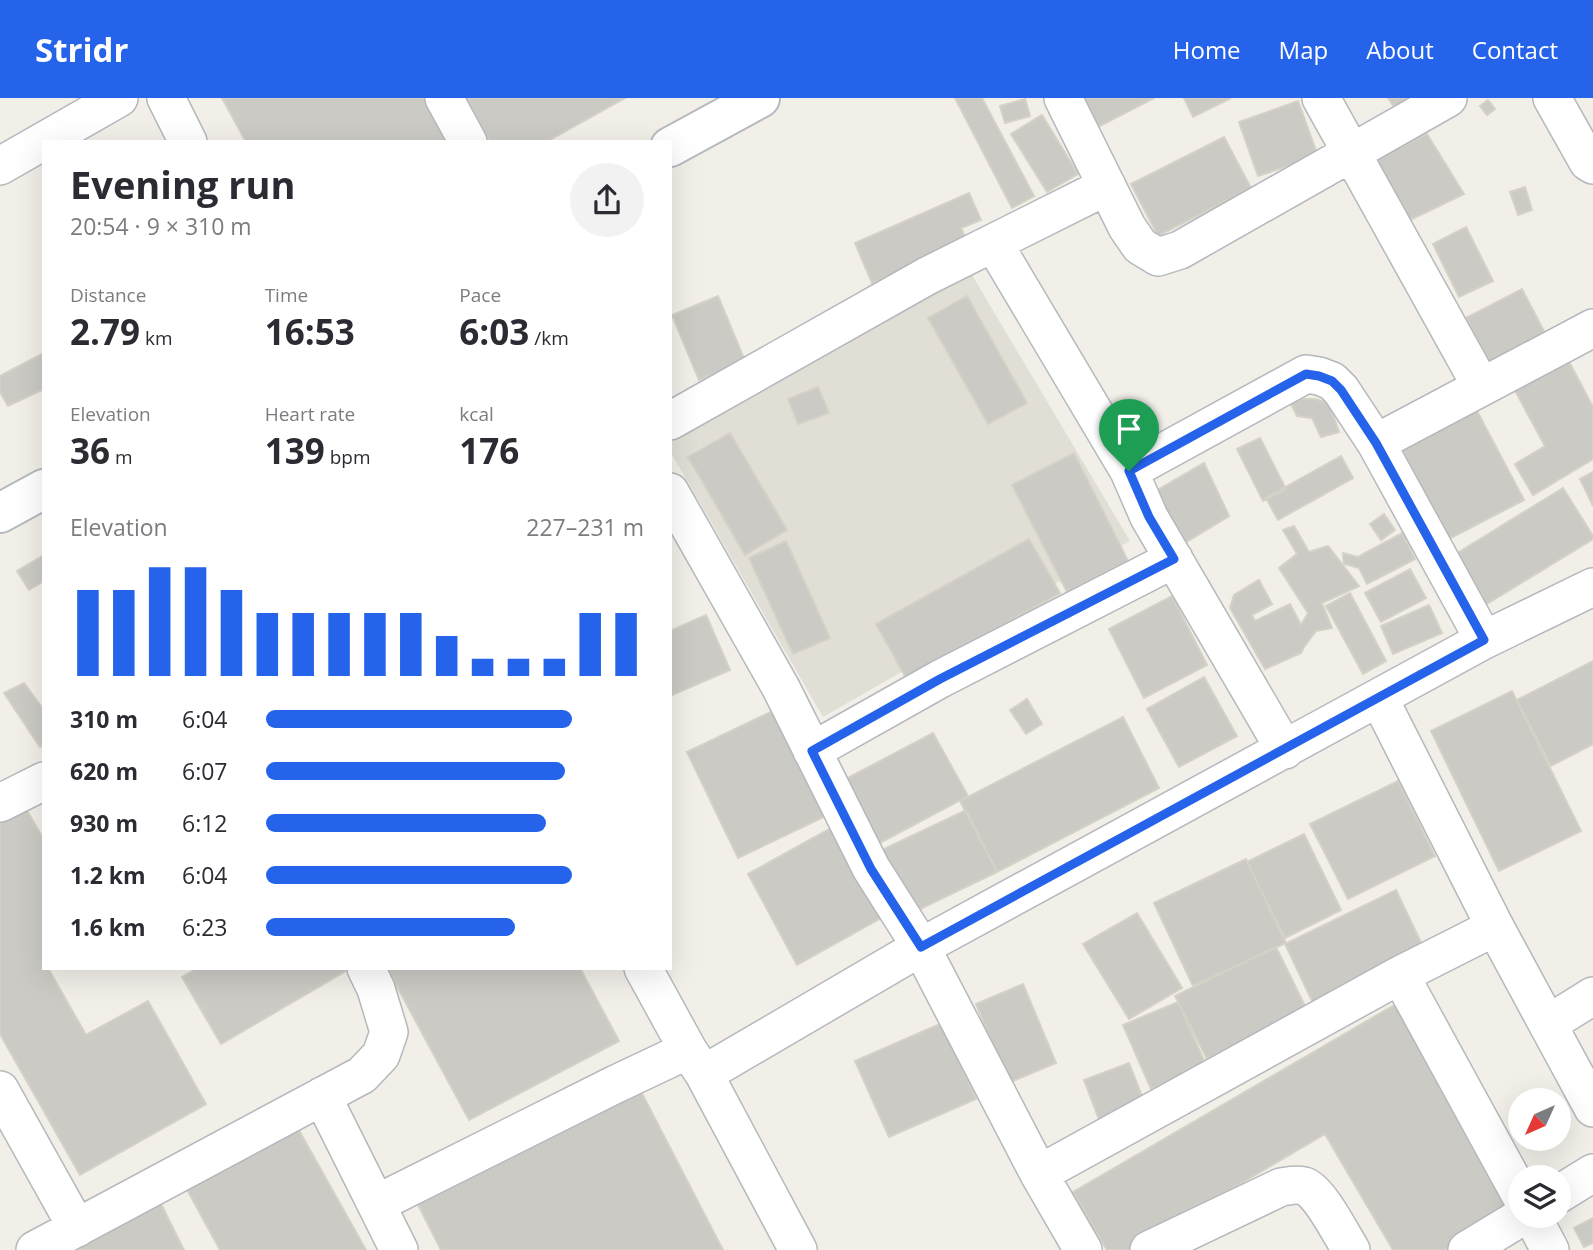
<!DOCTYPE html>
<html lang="en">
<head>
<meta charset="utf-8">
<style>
	:root { --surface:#fff; --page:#f2f2f3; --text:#2b2b33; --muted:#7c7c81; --accent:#2563eb }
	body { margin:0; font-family:"Open Sans",sans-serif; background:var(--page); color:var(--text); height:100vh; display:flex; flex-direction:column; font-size:26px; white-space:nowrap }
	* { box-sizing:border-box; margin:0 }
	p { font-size:23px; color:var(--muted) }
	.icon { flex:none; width:38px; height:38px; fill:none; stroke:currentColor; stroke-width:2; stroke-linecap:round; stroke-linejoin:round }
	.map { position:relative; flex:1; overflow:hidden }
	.sheet { position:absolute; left:42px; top:42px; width:630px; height:830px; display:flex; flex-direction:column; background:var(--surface); border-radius:0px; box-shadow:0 7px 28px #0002 }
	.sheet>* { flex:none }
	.needle { width:46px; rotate:225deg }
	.fabs { position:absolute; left:1508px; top:990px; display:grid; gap:14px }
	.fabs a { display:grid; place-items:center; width:63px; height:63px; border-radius:50%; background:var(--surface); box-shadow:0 7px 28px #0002; font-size:35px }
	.pin { position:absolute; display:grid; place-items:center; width:60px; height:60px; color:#fff; margin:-72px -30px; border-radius:50% 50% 50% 0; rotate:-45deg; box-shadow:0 0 7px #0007 }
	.pin .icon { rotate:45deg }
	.round { display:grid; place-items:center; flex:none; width:74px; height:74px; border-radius:37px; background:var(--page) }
	.headline { display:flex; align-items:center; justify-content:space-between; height:119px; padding:0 28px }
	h1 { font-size:38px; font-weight:700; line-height:52px }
	.stats { display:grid; grid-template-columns:repeat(3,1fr); gap:10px; height:119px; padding:7px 28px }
	.stats div { display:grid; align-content:center }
	.stats b { font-size:35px; font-weight:700 }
	.stats small { font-size:19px; font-weight:400 }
	.stats p { font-size:19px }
	.chart { height:196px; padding:14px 28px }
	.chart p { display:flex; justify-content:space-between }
	.chart svg { width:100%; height:126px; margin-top:7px; stroke:var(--accent); stroke-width:6 }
	ul { padding:0 28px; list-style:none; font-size:23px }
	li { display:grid; grid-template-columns:112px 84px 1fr; align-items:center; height:52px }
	li i { height:18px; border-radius:9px; background:var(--accent) }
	header { display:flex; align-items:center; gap:42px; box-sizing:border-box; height:98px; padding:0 35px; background:var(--accent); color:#fff }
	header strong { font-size:33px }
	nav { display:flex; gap:38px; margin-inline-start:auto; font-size:24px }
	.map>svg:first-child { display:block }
	.education { fill:#e1ded6 }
	.building { fill:#cccac5; stroke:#d6d1c6; stroke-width:2 }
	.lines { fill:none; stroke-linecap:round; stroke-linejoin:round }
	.street-casing { stroke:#b5b8bc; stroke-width:40 }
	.secondary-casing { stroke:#b6babf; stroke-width:42 }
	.street { stroke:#fff; stroke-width:37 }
	.secondary { stroke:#fff; stroke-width:38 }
	.route-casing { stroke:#fff; stroke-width:14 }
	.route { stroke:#2563eb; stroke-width:9 }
</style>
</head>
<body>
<header>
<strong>Stridr</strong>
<nav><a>Home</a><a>Map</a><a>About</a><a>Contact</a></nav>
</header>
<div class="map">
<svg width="1593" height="1152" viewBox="0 0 1593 1152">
	<rect width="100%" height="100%" fill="#f1efe8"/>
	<path class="education" d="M966,167L1130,443L823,619L670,353V338Z"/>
	<path class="building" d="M222,0H433L457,44H246Z
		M466,0H625L546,44H490Z
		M955,0H982L1034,98L1012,110Z
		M1083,0H1154L1098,29Z
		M1184,0H1231L1193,19Z
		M1388,0H1422L1398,15Z
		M1025,1L1030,18L1005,25L1000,8Z
		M1488,2L1495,11L1487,17L1480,8Z
		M1298,3L1318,58L1258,78L1239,24Z
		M1042,17L1078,76L1047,94L1011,36Z
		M1427,36L1464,96L1404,125L1365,66Z
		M1224,39L1251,90L1158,138L1131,86Z
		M1525,89L1532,112L1518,117L1510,94Z
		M969,95L981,122L961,130L967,144L872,185L855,145Z
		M1466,129L1493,183L1459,199L1433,146Z
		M1522,191L1546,237L1490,265L1466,220Z
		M718,198L745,263L699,282L672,217Z
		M967,198L1027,305L988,326L928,220Z
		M44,255V291L8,308L0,294V278Z
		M1567,260L1593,309V361L1533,397L1515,366L1545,348L1513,289Z
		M818,289L829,315L798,326L788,301Z
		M1304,301H1315L1329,305L1339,334L1321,339L1312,320L1297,318L1290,304Z
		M1477,313L1524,402L1449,441L1402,352Z
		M730,335L787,432L745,457L688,359Z
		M1260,340L1286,391L1263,403L1237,351Z
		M1074,355L1128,463L1067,494L1012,387Z
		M1341,358L1353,380L1278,422L1266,400Z
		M1204,365L1229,418L1183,446L1156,393Z
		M1593,374V408L1580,381Z
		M1563,390L1593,438V441L1482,509L1451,459Z
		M1384,416L1395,432L1381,442L1370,426Z
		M1294,428L1309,454L1328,448L1359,488L1322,505L1332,530L1316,533L1304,549L1301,555L1265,571L1230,510L1234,497L1259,482L1272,506L1252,517L1255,523L1290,506L1301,527L1308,515L1279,470L1297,456L1283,432Z
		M1402,435L1415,461L1367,486L1359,470L1344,466L1343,455L1358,459Z
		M1029,441L1060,495L906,580L876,526Z
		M786,443L830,540L793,556L749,460Z
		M44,457V483L29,492L17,473Z
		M1410,471L1426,500L1381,524L1365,495Z
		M1350,495L1386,563L1363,576L1326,508Z
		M1172,498L1207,567L1144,600L1109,531Z
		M1429,507L1442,535L1393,556L1381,528Z
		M706,517L730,572L670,598V533Z
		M1593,563V646L1551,668L1517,602Z
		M1204,579L1237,638L1179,669L1147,611Z
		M24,585L44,612V646L40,649L4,595Z
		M1512,593L1581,733L1499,773L1431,633Z
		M1027,601L1042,626L1026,636L1010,612Z
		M781,609L832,715L738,760L687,654Z
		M1123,619L1159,690L997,774L960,703Z
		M933,635L968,698L878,746L844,682Z
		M1398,683L1435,758L1348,801L1310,726Z
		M21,702L44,742V870H48L86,937L148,903L206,1006L80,1077L0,936V714Z
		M966,712L997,774L910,816L880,753Z
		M840,725L890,815L797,867L748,776Z
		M1304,736L1341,812L1285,840L1247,764Z
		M1246,761L1286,845L1193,888L1154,805Z
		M1396,792L1425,853L1313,905L1285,846Z
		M1137,815L1182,890L1129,921L1083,846Z
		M1276,849L1307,912L1207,961L1175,898Z
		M198,870H351L221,946L182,879Z
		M387,870H580L619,943L469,1022Z
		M1023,886L1056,965L1008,985L976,906Z
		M1178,904L1206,967L1151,991L1123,927Z
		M1396,906L1515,1111L1444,1152H1393L1325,1036L1127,1152H1107L1073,1094Z
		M942,925L976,1001L889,1039L855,963Z
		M1129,965L1145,1006L1100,1024L1084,982Z
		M635,982L723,1152H441L412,1095Z
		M296,1027L366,1152H220L185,1088Z
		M159,1102L184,1152H59Z
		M1593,1120V1145L1584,1149L1574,1130Z"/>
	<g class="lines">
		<defs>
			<path id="street" d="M166,0L188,44
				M444,0L468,44
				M1063,0L1127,129L1140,148L1158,159L1180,152L1448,0
				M1321,0L1481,288
				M1552,0L1588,64L1593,67
				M0,68L119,0
				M994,146L1129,373
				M670,323L927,178L1107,88
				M1376,345L1593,230
				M670,394L781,590L871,770L921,849L1039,1076L1083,1152
				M1379,600L1495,829L1593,1010
				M1285,652L1149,419L1129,373L1306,276L1319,278L1332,283L1341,292L1376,345L1484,542
				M812,653L940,581L1174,461
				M0,705L44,683
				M643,870L688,952L704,976L798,1152
				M1400,877L1521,1098
				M1548,926L1593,898
				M704,976L921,849L1484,542L1593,489
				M0,992L77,1130
				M322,998L399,1152
				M1039,1076L1400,877L1495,829
				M1559,1096L1593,1075
				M376,1106L616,986L688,952
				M1532,1118L1550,1152
				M35,1152L362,977L381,957L389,934L376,891L366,870
				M1149,1152L1281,1089C1288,1088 1298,1086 1304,1088C1319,1092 1342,1138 1351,1152
				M1467,1152L1523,1118"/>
			<path id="secondary" d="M670,49L760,0
				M0,415L44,391"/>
		</defs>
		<use href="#street" class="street-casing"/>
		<use href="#secondary" class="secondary-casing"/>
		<use href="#street" class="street"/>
		<use href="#secondary" class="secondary"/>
	</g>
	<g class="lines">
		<defs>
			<path id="route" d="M1306,276L1319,278L1332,283L1341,292L1376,345L1484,542L921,849L871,771L812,653L940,581L1174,461L1149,419L1129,373Z"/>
		</defs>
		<use href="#route" class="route-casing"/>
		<use href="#route" class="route"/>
	</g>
</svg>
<div class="fabs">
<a><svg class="needle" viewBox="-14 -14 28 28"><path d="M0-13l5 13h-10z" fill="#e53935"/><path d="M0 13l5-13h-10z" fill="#7c7c81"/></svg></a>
<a><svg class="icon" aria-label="layers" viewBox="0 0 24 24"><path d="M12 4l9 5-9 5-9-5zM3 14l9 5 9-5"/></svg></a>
</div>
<div class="pin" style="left:1129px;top:373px;background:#1e9e55"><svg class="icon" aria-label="arrive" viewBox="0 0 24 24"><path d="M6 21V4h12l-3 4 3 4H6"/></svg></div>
<section class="sheet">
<div class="headline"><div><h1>Evening run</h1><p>20:54 · 9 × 310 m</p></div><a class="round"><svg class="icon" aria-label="share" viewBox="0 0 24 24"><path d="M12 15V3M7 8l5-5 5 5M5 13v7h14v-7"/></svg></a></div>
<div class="stats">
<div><p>Distance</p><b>2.79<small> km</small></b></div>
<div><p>Time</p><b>16:53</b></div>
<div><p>Pace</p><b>6:03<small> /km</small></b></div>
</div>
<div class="stats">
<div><p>Elevation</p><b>36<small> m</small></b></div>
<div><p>Heart rate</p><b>139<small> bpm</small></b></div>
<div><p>kcal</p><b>176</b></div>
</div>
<div class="chart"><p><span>Elevation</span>227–231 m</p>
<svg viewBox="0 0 160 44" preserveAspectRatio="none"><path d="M5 44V14M15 44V14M25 44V6M35 44V6M45 44V14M55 44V22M65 44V22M75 44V22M85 44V22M95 44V22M105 44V30M115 44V38M125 44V38M135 44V38M145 44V22M155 44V22"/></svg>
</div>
<ul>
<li><b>310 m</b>6:04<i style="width:81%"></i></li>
<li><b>620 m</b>6:07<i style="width:79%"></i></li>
<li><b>930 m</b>6:12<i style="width:74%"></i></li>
<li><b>1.2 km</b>6:04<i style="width:81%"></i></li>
<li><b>1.6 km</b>6:23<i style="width:66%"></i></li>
</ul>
</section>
</div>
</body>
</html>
